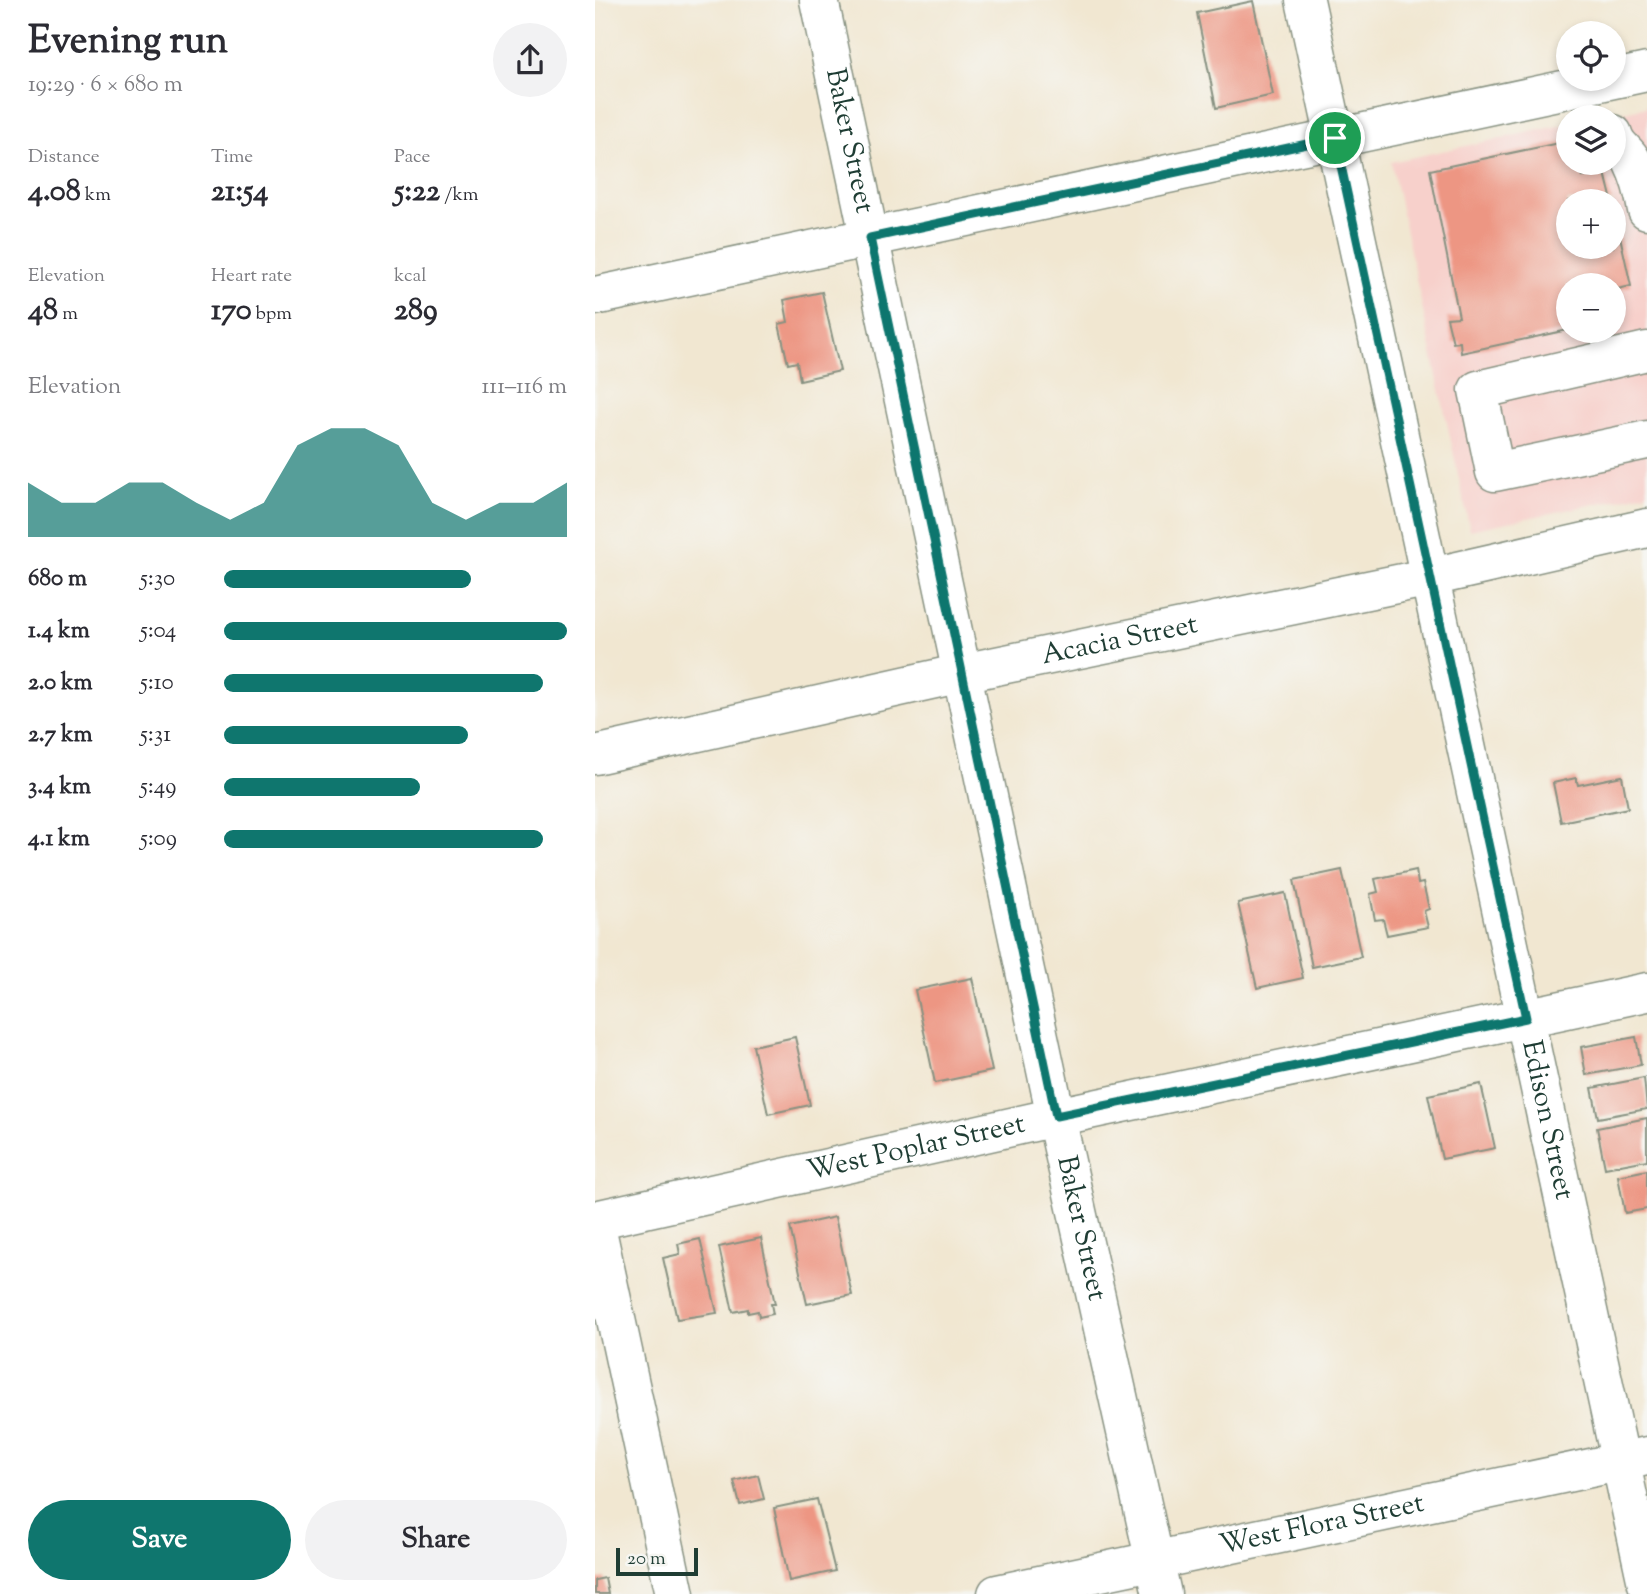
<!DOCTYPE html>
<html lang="en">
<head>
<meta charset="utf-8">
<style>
	:root { --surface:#fff; --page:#f2f2f3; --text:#2b2b33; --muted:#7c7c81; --accent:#0f766e }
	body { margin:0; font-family:"Sorts Mill Goudy",serif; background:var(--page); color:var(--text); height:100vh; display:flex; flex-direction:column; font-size:26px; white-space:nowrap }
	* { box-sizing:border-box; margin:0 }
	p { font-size:23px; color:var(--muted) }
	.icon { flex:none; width:38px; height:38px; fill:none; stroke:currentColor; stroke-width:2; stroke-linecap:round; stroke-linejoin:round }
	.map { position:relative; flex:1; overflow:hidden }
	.sheet { display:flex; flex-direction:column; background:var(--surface); width:595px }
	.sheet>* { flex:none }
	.controls { position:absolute; left:961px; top:21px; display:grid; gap:14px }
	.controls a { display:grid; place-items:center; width:70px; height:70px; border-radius:50%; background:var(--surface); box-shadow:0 4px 10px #0003; font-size:35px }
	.scale { position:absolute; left:21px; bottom:18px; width:82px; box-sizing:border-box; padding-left:7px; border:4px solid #1f3d34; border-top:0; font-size:19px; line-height:24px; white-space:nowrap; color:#1f3d34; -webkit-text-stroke:5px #f6f6f2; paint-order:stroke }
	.pin { position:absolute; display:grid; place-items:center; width:60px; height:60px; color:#fff; margin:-30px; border:4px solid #fff; border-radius:50%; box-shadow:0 2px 7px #0007 }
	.round { display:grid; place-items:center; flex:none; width:74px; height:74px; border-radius:37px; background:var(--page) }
	.summary { display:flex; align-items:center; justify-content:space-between; height:119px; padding:0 28px }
	h1 { font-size:38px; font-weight:800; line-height:52px }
	.metrics { display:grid; grid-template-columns:repeat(3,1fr); gap:10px; height:119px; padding:7px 28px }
	.metrics div { display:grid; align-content:center }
	.metrics b { font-size:30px; font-weight:800 }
	.metrics small { font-size:19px; font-weight:400 }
	.metrics p { font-size:19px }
	.chart { height:196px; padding:14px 28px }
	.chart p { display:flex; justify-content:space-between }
	.chart svg { width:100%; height:126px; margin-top:7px; fill:var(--accent); opacity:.7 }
	.cta { display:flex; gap:14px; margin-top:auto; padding:14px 28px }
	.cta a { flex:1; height:80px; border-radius:42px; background:var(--accent); color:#fff; font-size:28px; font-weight:800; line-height:80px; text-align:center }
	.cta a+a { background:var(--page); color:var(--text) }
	ul { padding:0 28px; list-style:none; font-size:23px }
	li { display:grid; grid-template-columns:112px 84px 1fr; align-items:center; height:52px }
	li i { height:18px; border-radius:9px; background:var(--accent) }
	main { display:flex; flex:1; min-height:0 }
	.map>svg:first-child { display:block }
	.built { fill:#f7d0cb; fill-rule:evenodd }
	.building { fill:#ed9683 }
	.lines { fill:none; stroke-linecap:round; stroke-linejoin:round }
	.minor-casing { stroke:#889282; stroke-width:41 }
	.minor { stroke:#fff; stroke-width:38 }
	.route-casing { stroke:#fff; stroke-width:14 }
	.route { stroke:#0f766e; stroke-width:9 }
	.labels { text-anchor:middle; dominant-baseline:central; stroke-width:7; stroke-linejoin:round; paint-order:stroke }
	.street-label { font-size:28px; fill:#1f3d34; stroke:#f6f6f2 }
</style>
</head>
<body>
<main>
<section class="sheet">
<div class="summary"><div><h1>Evening run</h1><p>19:29 · 6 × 680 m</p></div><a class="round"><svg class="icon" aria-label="share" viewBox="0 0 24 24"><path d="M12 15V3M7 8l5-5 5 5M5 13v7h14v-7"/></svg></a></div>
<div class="metrics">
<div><p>Distance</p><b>4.08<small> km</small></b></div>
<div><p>Time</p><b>21:54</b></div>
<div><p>Pace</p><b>5:22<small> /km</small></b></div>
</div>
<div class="metrics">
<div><p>Elevation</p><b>48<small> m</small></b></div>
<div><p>Heart rate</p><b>170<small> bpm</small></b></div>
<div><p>kcal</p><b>289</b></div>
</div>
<div class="chart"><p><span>Elevation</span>111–116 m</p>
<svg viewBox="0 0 160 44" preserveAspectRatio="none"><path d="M0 44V25L10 32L20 32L30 25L40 25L50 32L60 38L70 32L80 12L90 6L100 6L110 12L120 32L130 38L140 32L150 32L160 25V44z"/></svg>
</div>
<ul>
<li><b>680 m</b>5:30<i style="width:72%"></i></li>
<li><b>1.4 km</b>5:04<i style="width:100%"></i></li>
<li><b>2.0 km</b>5:10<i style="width:93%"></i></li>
<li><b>2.7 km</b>5:31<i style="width:71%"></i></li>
<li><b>3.4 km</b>5:49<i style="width:57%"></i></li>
<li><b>4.1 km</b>5:09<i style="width:93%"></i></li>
</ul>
<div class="cta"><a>Save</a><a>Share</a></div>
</section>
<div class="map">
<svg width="1052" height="1594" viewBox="0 0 1052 1594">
	<rect width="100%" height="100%" fill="#f6f6f2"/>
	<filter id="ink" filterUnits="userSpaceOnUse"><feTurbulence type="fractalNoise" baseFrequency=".0143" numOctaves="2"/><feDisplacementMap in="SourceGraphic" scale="14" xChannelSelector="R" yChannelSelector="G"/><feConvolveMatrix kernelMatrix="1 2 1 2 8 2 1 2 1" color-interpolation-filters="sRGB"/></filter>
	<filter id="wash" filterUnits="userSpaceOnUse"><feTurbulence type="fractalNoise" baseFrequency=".00686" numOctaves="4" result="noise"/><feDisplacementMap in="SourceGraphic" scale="28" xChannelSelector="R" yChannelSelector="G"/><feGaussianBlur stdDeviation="1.57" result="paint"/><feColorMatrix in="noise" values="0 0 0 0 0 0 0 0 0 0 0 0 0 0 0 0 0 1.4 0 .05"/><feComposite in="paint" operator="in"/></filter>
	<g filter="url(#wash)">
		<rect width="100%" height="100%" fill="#f1e7d1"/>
		<path class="built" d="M1052,107V493L875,530L796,162L973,124V163H1018V117H1006ZM973,201H1018V247H973ZM973,285H1018V331H973Z"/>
		<g id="blocks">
			<path class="building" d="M658,1L678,95L621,108L602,13Z
				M973,141V163H984L988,177L1010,173L1017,201H973V247H1018L1020,214L1036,286L1018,290V285H973V330L866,353L865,342L858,343L852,318L864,317L835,170Z
				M227,292L245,371L205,380L202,362L193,364L184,324L193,322L189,300Z
				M1027,776L1033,808L966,822L958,783L981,778L983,785Z
				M747,870L766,957L717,967L699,880Z
				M821,870L823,884L828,883L834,909L829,911L833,927L792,935L788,919L780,920L775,894L783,892L780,879Z
				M690,893L708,978L662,988L643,903Z
				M377,978L397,1071L340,1083L320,990Z
				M200,1037L215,1105L173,1114L158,1046Z
				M1041,1037L1046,1065L991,1075L986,1047Z
				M1049,1078L1052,1109L1003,1118L997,1088Z
				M886,1084L900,1148L847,1159L833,1095Z
				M1052,1118V1160L1010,1168L1002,1128Z
				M1052,1170V1209L1030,1213L1023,1176Z
				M240,1217L257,1295L212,1304L195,1227Z
				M166,1238L180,1304H176L178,1314L164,1317L163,1311L153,1313V1309L138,1312L124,1247Z
				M105,1239L122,1313L82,1319L68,1258L85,1254L83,1244Z
				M163,1475L169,1499L145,1505L139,1481Z
				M222,1499L240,1571L194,1581L179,1508Z
				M10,1578L13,1594H0V1580Z"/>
		</g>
	</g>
	<g filter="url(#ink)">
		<use href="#blocks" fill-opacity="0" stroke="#889282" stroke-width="2"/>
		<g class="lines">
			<defs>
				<g id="minor">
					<path id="s1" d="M224,0L461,1117L567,1594"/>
					<path id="s2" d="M710,0L1052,1584"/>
					<path d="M1018,134C1021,147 1031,150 1037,161C1045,177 1049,193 1052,210"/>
					<path d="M0,296L1052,72"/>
					<path d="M1052,351L883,390L900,472L1052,440"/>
					<path id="s3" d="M0,755L367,673L836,577L1052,528"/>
					<path id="s4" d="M0,1220L461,1117L1052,992"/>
					<path d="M0,1221L80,1594"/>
					<path id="s5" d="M402,1594L1052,1456"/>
				</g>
			</defs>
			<use href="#minor" class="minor-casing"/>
			<use href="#minor" class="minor"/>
		</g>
	</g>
	<g class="lines" filter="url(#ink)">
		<defs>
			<path id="route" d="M740,138L931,1018L461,1116L275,238Z"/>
		</defs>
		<use href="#route" class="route-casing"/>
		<use href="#route" class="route"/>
	</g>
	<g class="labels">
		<g class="street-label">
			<text stroke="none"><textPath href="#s1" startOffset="144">Baker Street</textPath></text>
			<text stroke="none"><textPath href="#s3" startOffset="537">Acacia Street</textPath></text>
			<text stroke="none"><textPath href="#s2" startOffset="1146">Edison Street</textPath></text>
			<text stroke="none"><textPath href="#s4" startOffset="329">West Poplar Street</textPath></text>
			<text stroke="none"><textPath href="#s1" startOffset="1256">Baker Street</textPath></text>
			<text stroke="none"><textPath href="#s5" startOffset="332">West Flora Street</textPath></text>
		</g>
	</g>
</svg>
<div class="controls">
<a><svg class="icon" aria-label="locate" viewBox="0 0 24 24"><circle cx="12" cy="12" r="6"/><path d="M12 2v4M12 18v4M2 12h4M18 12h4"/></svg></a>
<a><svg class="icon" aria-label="layers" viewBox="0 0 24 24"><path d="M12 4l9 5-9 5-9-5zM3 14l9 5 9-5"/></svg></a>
<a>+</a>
<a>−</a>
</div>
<div class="scale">20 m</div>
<div class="pin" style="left:740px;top:138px;background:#1e9e55"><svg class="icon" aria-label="arrive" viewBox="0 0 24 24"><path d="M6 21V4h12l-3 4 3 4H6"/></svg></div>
</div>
</main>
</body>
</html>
